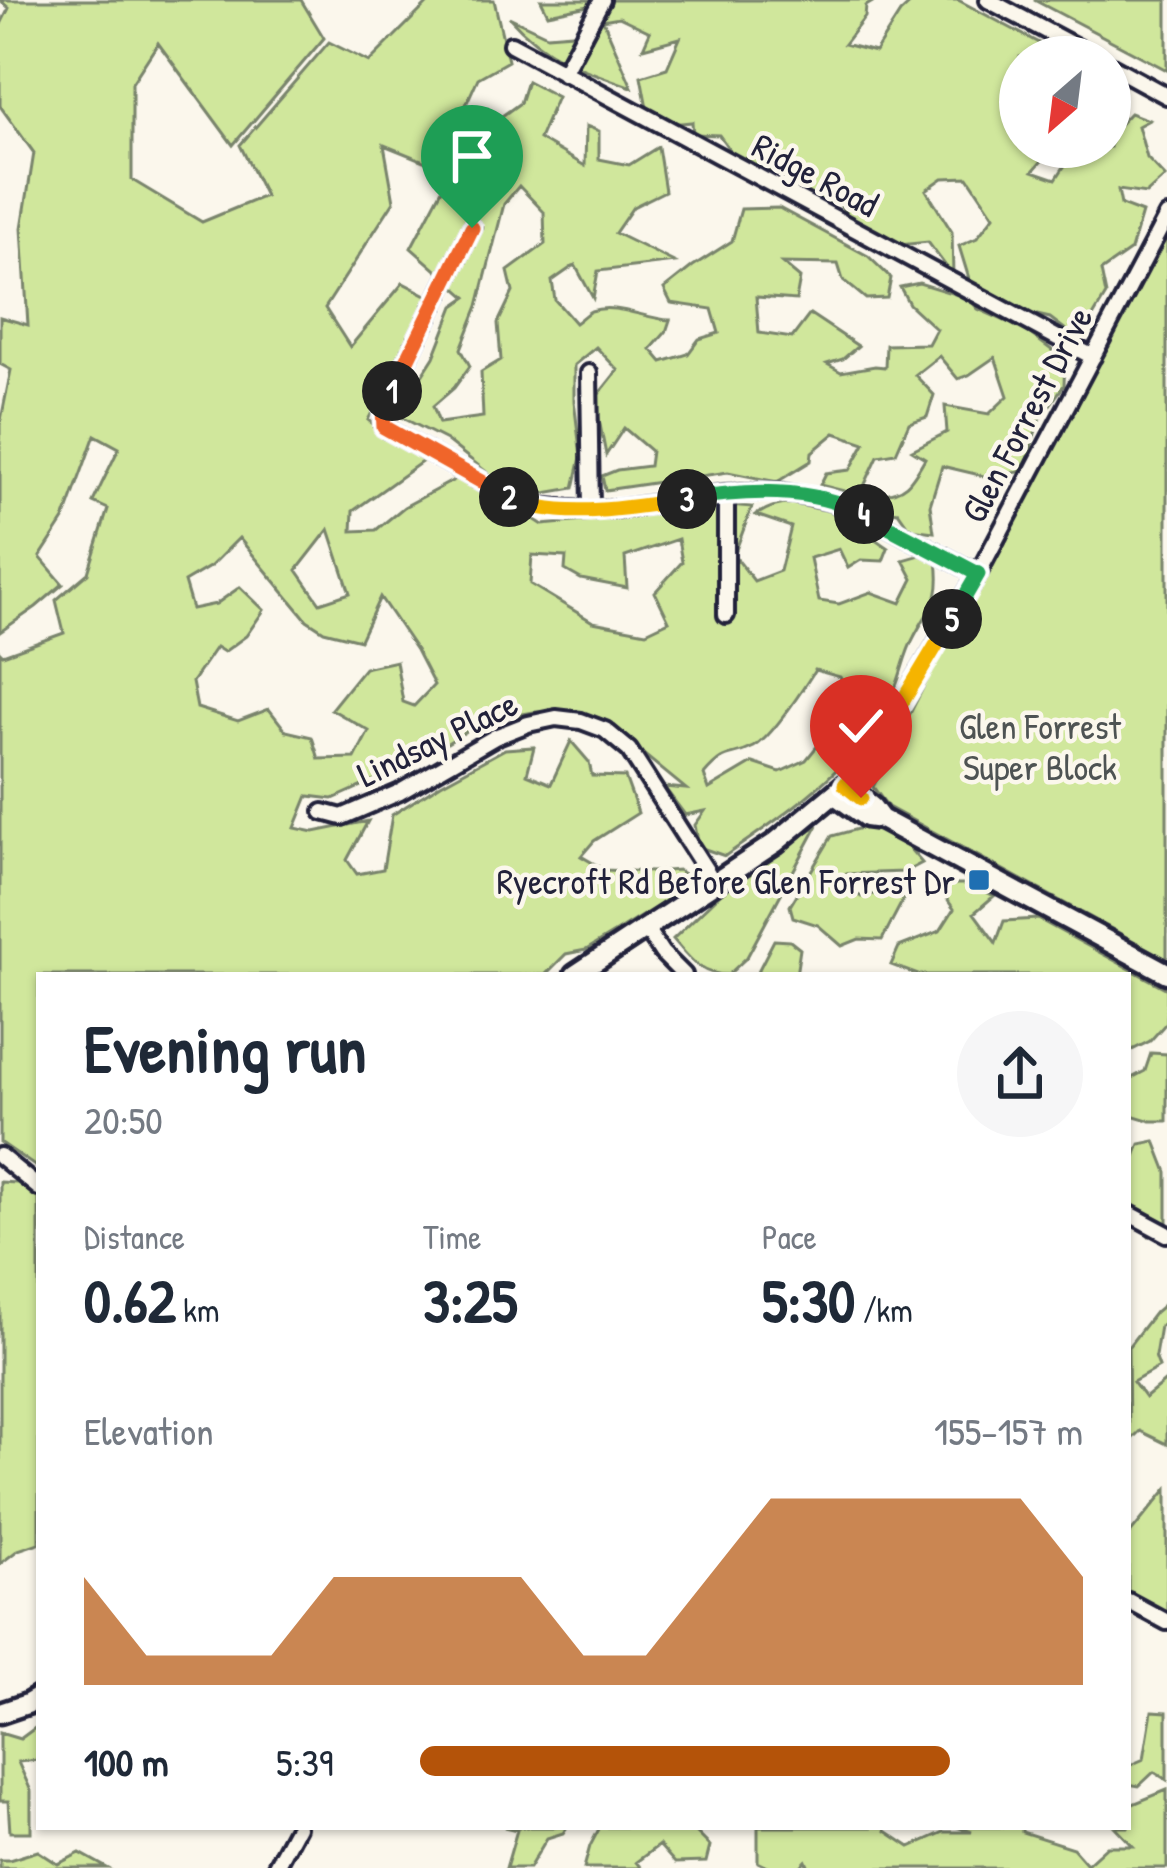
<!DOCTYPE html>
<html lang="en">
<head>
<meta charset="utf-8">
<style>
	:root { --surface:#fff; --page:#f6f6f7; --text:#1f2937; --muted:#747a83; --accent:#b45309 }
	body { margin:0; font-family:"Patrick Hand",sans-serif; background:var(--page); color:var(--text); height:100vh; display:flex; flex-direction:column; font-size:45px; white-space:nowrap }
	* { box-sizing:border-box; margin:0 }
	p { font-size:39px; color:var(--muted) }
	.icon { flex:none; width:66px; height:66px; fill:none; stroke:currentColor; stroke-width:2; stroke-linecap:round; stroke-linejoin:round }
	.map { position:relative; flex:1; overflow:hidden }
	.details { position:absolute; left:36px; top:972px; width:1095px; height:858px; display:flex; flex-direction:column; background:var(--surface); border-radius:0px; box-shadow:0 3px 9px #0004 }
	.details>* { flex:none }
	.needle { width:78px; rotate:208deg }
	.tools { position:absolute; left:999px; top:36px; display:grid; gap:24px }
	.tools a { display:grid; place-items:center; width:132px; height:132px; border-radius:50%; background:var(--surface); box-shadow:0 3px 9px #0004; font-size:60px }
	.pin { position:absolute; display:grid; place-items:center; width:102px; height:102px; color:#fff; margin:-123px -51px; border-radius:50% 50% 50% 0; rotate:-45deg; box-shadow:0 0 12px #0007 }
	.pin .icon { rotate:45deg }
	.km { position:absolute; width:60px; height:60px; margin:-30px; border-radius:50%; background:#222; color:#fff; font-size:33px; line-height:60px; text-align:center }
	.round { display:grid; place-items:center; flex:none; width:126px; height:126px; border-radius:63px; background:var(--page) }
	.head { display:flex; align-items:center; justify-content:space-between; height:204px; padding:0 48px }
	h1 { font-size:66px; font-weight:700; line-height:90px }
	.metrics { display:grid; grid-template-columns:repeat(3,1fr); gap:18px; height:204px; padding:12px 48px }
	.metrics div { display:grid; align-content:center }
	.metrics b { font-size:60px; font-weight:700 }
	.metrics small { font-size:33px; font-weight:400 }
	.metrics p { font-size:33px }
	.chart { height:336px; padding:24px 48px }
	.chart p { display:flex; justify-content:space-between }
	.chart svg { width:100%; height:216px; margin-top:12px; fill:var(--accent); opacity:.7 }
	ul { padding:0 48px; list-style:none; font-size:39px }
	li { display:grid; grid-template-columns:192px 144px 1fr; align-items:center; height:90px }
	li i { height:30px; border-radius:15px; background:var(--accent) }
	.map>svg:first-child { display:block }
	.green { fill:#d0e79c; stroke:#79846c; stroke-width:3; fill-rule:evenodd }
	.lines { fill:none; stroke-linecap:round; stroke-linejoin:round }
	.street-casing { stroke:#22223b; stroke-width:22 }
	.secondary-casing { stroke:#22223b; stroke-width:27 }
	.street { stroke:#fbf7ec; stroke-width:14 }
	.secondary { stroke:#fbf7ec; stroke-width:18 }
	.split-1-casing { stroke:#fff; stroke-width:24 }
	.split-2-casing { stroke:#fff; stroke-width:24 }
	.split-3-casing { stroke:#fff; stroke-width:24 }
	.split-4-casing { stroke:#fff; stroke-width:24 }
	.split-5-casing { stroke:#fff; stroke-width:24 }
	.split-6-casing { stroke:#fff; stroke-width:24 }
	.split-1 { stroke:#f0652b; stroke-width:15 }
	.split-2 { stroke:#f0652b; stroke-width:15 }
	.split-3 { stroke:#f5b400; stroke-width:15 }
	.split-4 { stroke:#22a559; stroke-width:15 }
	.split-5 { stroke:#22a559; stroke-width:15 }
	.split-6 { stroke:#f5b400; stroke-width:15 }
	.poi-dot { fill:#1f6fb2; stroke:#fbf7ec; stroke-width:4.5 }
	.labels { text-anchor:middle; dominant-baseline:central; stroke-width:9; stroke-linejoin:round; paint-order:stroke }
	.street-label { font-size:36px; fill:#22223b; stroke:#fbf7ec }
	.park-label { font-size:36px; fill:#4e5353; stroke:#fbf7ec }
	.poi-label { font-size:36px; fill:#22223b; stroke:#fbf7ec; text-anchor:end }
</style>
</head>
<body>
<div class="map">
<svg width="1167" height="1868" viewBox="0 0 1167 1868">
	<rect width="100%" height="100%" fill="#fbf7ec"/>
	<filter id="ink" filterUnits="userSpaceOnUse"><feTurbulence type="fractalNoise" baseFrequency=".00833" numOctaves="2"/><feDisplacementMap in="SourceGraphic" scale="24" xChannelSelector="R" yChannelSelector="G"/><feConvolveMatrix kernelMatrix="1 2 1 2 8 2 1 2 1" color-interpolation-filters="sRGB"/></filter>
	<g filter="url(#ink)">
		<path class="green" d="M0,0H301L324,38L233,145L158,43L132,83V180L202,222L265,196L240,145L329,42L369,62L431,0H494L508,61L478,78L460,118L466,157L498,175L508,144L495,121L520,103L527,81L557,97L539,139L585,166L586,126L599,131V159L629,165L658,147L665,191L633,207L615,233L674,262L598,271L593,298L575,265L552,281L555,300L575,323C581,319 585,314 591,311C615,302 645,319 670,320L666,332L651,349L662,362L688,354L699,339L719,333L712,309L671,303L664,289L693,266L732,241L741,209L779,208L868,256L891,278L887,298L866,299L843,280L838,264L782,263L800,278L796,300L756,297L759,333L792,338L810,314L858,346L843,359L827,364L841,372L875,366L885,367L886,345L928,344L936,329L909,304L900,287L919,283L968,298L978,309L1025,330L1065,360L1064,385L1038,422L1025,471L988,477L942,466L930,505L934,532L910,529L898,512L886,510L877,495C905,493 911,483 925,458L912,450L947,432L945,406L989,414L1008,396L995,357L969,375L958,379L939,356L915,375L934,395L927,417L909,423L896,453L878,456L860,495L820,485L826,473L850,470L865,443L835,433L812,452L811,461L777,482L728,472L605,490L602,476L617,470L649,466L651,451L624,428L606,455L595,399L618,370L596,347L574,365V401L581,457L574,488L545,493L494,478L446,440L397,415L434,357L454,306L467,297L411,248L451,172L384,145L394,201L325,308L350,347L403,283L432,298L368,420L423,461L353,511L352,531L376,530L404,507L458,478L506,501L543,525L605,519L706,503L752,507L734,555L754,581L780,571L791,527L756,515C805,484 849,521 888,548L883,561L861,560L848,568L839,549L810,558L819,601L839,604L871,592L901,603L913,579L903,560L920,555L937,560C942,603 932,602 914,637C905,653 902,672 895,689C860,765 791,810 725,856L699,847L695,825L705,811L685,815L664,787L686,789L637,749L624,734L583,712H534L483,721L420,760L333,799L308,796L295,828L314,832L368,821L347,860L357,874L383,869L392,815L441,784L505,749L534,747L527,774L551,784L571,741L589,762L592,776L625,777L638,813L594,841L581,856L605,870L653,872L678,870L697,882L586,950L566,954L545,975H39V1169L0,1142V652L3,655L64,633L56,600L88,573L108,509L93,502L119,448L95,435L64,520L40,557L63,584L36,607L0,632V425L11,370L0,364V317L28,325L22,228L34,153L0,106V26L9,8ZM519,186L544,212L545,244L508,271L513,292L498,323L501,360L481,372L483,417L439,423L433,406L454,388L470,366L461,349L478,306L504,204ZM329,529L350,593L320,603L297,570ZM239,538L307,620L324,631L360,640L380,597L416,650L434,685L414,706L403,702L396,661L364,668L331,709L369,731L355,758L319,759L312,737L286,731L269,709L238,721L197,708L192,682L216,647L224,652L246,636L264,610L240,587L216,604L192,609L184,582L211,566ZM678,539L682,562L655,592L669,621L646,632L593,622L530,584L532,555L566,557L565,570L581,579L627,588L625,557ZM815,670L840,677L853,702L806,760L780,772L753,763L709,789L704,775C727,748 729,760 754,747C773,736 803,689 815,670Z
			M541,0H876L866,6L865,17L844,44L875,52L900,13L914,0H958L1065,57H1020V147H1054L1033,171L1056,179L1073,153L1097,147H1110V134L1130,113L1149,120L1138,126L1147,158L1165,177L1146,194L1118,190L1121,205L1142,213L1131,250L1101,271L1106,295L1079,340L1050,318L1028,313L970,282L959,246L977,238L994,216L968,177L943,178L926,190L952,232L953,276L928,242L899,245L853,222L838,202L819,203L737,160L719,135L693,134L692,122L671,124L648,113L641,76L667,68L680,38L643,48L650,32L619,17L603,20L632,87C582,70 544,57 509,17L547,35L585,32L588,6L548,14Z
			M1034,0H1167V70Z
			M1167,222V959L888,807L873,787L943,648L970,604L1150,261Z
			M818,825L747,957L728,975C700,975 690,959 673,939L737,878Z
			M868,826L909,848L922,863L905,872L846,874L850,892L862,897L879,893L904,898L882,940L859,939L842,946L818,925L793,917L790,906L832,836Z
			M936,884H971L994,896L974,913L996,943L1004,921L1038,919L1167,989V1022L1150,1041L1128,1052V975H918L891,965L899,947L940,931L954,909Z
			M774,940L790,941L800,949L796,975H756Z
			M1151,1053L1167,1054V1121H1151L1128,1114V1080L1145,1071Z
			M1155,1141L1167,1172V1228L1149,1236C1121,1197 1122,1188 1140,1144Z
			M0,1182L17,1183L39,1198V1543L18,1550L0,1564Z
			M1167,1302V1324L1160,1326L1155,1356L1159,1367L1133,1382L1145,1398L1167,1380V1444L1140,1431L1129,1442L1128,1347L1155,1312Z
			M1167,1489V1617L1128,1598V1536Z
			M1152,1711L1167,1712V1780L1154,1772L1139,1786L1128,1784V1766L1144,1759Z
			M39,1725V1760L18,1762L31,1791V1832H10L8,1801H0V1733L20,1739Z
			M1167,1790V1868H809L806,1861L799,1868H770L758,1862V1827H886V1831L910,1847L944,1832H972L957,1827H1022V1832L1073,1848L1087,1864L1107,1846H1133L1115,1827H1128V1806Z
			M504,1827H567L563,1833L547,1838L529,1868H506L517,1830Z
			M600,1827H720L710,1830L692,1828L710,1846L706,1862L675,1863L659,1845L636,1862L641,1868H584L590,1846Z
			M38,1851L58,1864L80,1853L107,1868H0V1860H9Z"/>
		<g class="lines">
			<defs>
				<path id="street" d="M988,0L1095,57
					M511,44L1093,357
					M1110,65L1167,96
					M563,73L602,0
					M472,228L383,409L384,427L523,505L585,510L619,509L726,493L777,491L845,504L978,574
					M589,373L591,510
					M726,493V615
					M845,785L877,744L978,574L1167,216
					M323,812L342,817L400,792L495,737L528,724L556,718L581,721L605,730L629,750L713,881
					M645,927L662,953L684,975
					M0,1156L39,1188
					M1128,1213L1167,1234
					M1128,1601L1167,1622
					M275,1868L297,1827"/>
				<path id="secondary" d="M835,795L866,817L881,819L1167,973
					M575,975L775,843L845,785L872,807L881,819
					M0,1713L27,1704L39,1697"/>
			</defs>
			<use href="#street" class="street-casing"/>
			<use href="#secondary" class="secondary-casing"/>
			<use href="#street" class="street"/>
			<use href="#secondary" class="secondary"/>
		</g>
	</g>
	<g class="lines" filter="url(#ink)">
		<defs>
			<path id="split-1" d="M392,391L472,228"/>
			<path id="split-2" d="M392,391L383,409L384,427L509,497"/>
			<path id="split-3" d="M509,497C557,522 635,507 687,499"/>
			<path id="split-4" d="M687,499C745,490 811,486 864,514"/>
			<path id="split-5" d="M864,514L978,574L952,619"/>
			<path id="split-6" d="M861,798L845,785L877,744L952,619"/>
		</defs>
		<use href="#split-1" class="split-1-casing"/>
		<use href="#split-2" class="split-2-casing"/>
		<use href="#split-3" class="split-3-casing"/>
		<use href="#split-4" class="split-4-casing"/>
		<use href="#split-5" class="split-5-casing"/>
		<use href="#split-6" class="split-6-casing"/>
		<use href="#split-1" class="split-1"/>
		<use href="#split-2" class="split-2"/>
		<use href="#split-3" class="split-3"/>
		<use href="#split-4" class="split-4"/>
		<use href="#split-5" class="split-5"/>
		<use href="#split-6" class="split-6"/>
	</g>
	<rect class="poi-dot" x="967" y="868" width="24" height="24" rx="6"/>
	<g class="labels">
		<g class="street-label">
			<text transform="translate(816 174) rotate(28)">Ridge Road</text>
			<text transform="translate(1026 414) rotate(-62)">Glen Forrest Drive</text>
			<text transform="translate(437 738) rotate(-26)">Lindsay Place</text>
		</g>
		<g class="park-label">
			<text x="1040" y="725">Glen Forrest<tspan x="1040" dy="41">Super Block</tspan></text>
		</g>
		<g class="poi-label">
			<text x="955" y="880">Ryecroft Rd Before Glen Forrest Dr</text>
		</g>
	</g>
</svg>
<div class="tools">
<a><svg class="needle" viewBox="-14 -14 28 28"><path d="M0-13l5 13h-10z" fill="#e53935"/><path d="M0 13l5-13h-10z" fill="#747a83"/></svg></a>
</div>
<div class="pin" style="left:472px;top:228px;background:#1e9e55"><svg class="icon" aria-label="arrive" viewBox="0 0 24 24"><path d="M6 21V4h12l-3 4 3 4H6"/></svg></div>
<div class="pin" style="left:861px;top:798px;background:#d93025"><svg class="icon" aria-label="check" viewBox="0 0 24 24"><path d="M5 12l5 5 9-10"/></svg></div>
<b class="km" style="left:392px;top:391px">1</b>
<b class="km" style="left:509px;top:497px">2</b>
<b class="km" style="left:687px;top:499px">3</b>
<b class="km" style="left:864px;top:514px">4</b>
<b class="km" style="left:952px;top:619px">5</b>
<section class="details">
<div class="head"><div><h1>Evening run</h1><p>20:50</p></div><a class="round"><svg class="icon" aria-label="share" viewBox="0 0 24 24"><path d="M12 15V3M7 8l5-5 5 5M5 13v7h14v-7"/></svg></a></div>
<div class="metrics">
<div><p>Distance</p><b>0.62<small> km</small></b></div>
<div><p>Time</p><b>3:25</b></div>
<div><p>Pace</p><b>5:30<small> /km</small></b></div>
</div>
<div class="chart"><p><span>Elevation</span>155–157 m</p>
<svg viewBox="0 0 160 44" preserveAspectRatio="none"><path d="M0 44V22L10 38L20 38L30 38L40 22L50 22L60 22L70 22L80 38L90 38L100 22L110 6L120 6L130 6L140 6L150 6L160 22V44z"/></svg>
</div>
<ul>
<li><b>100 m</b>5:39<i style="width:80%"></i></li>
</ul>
</section>
</div>
</body>
</html>
